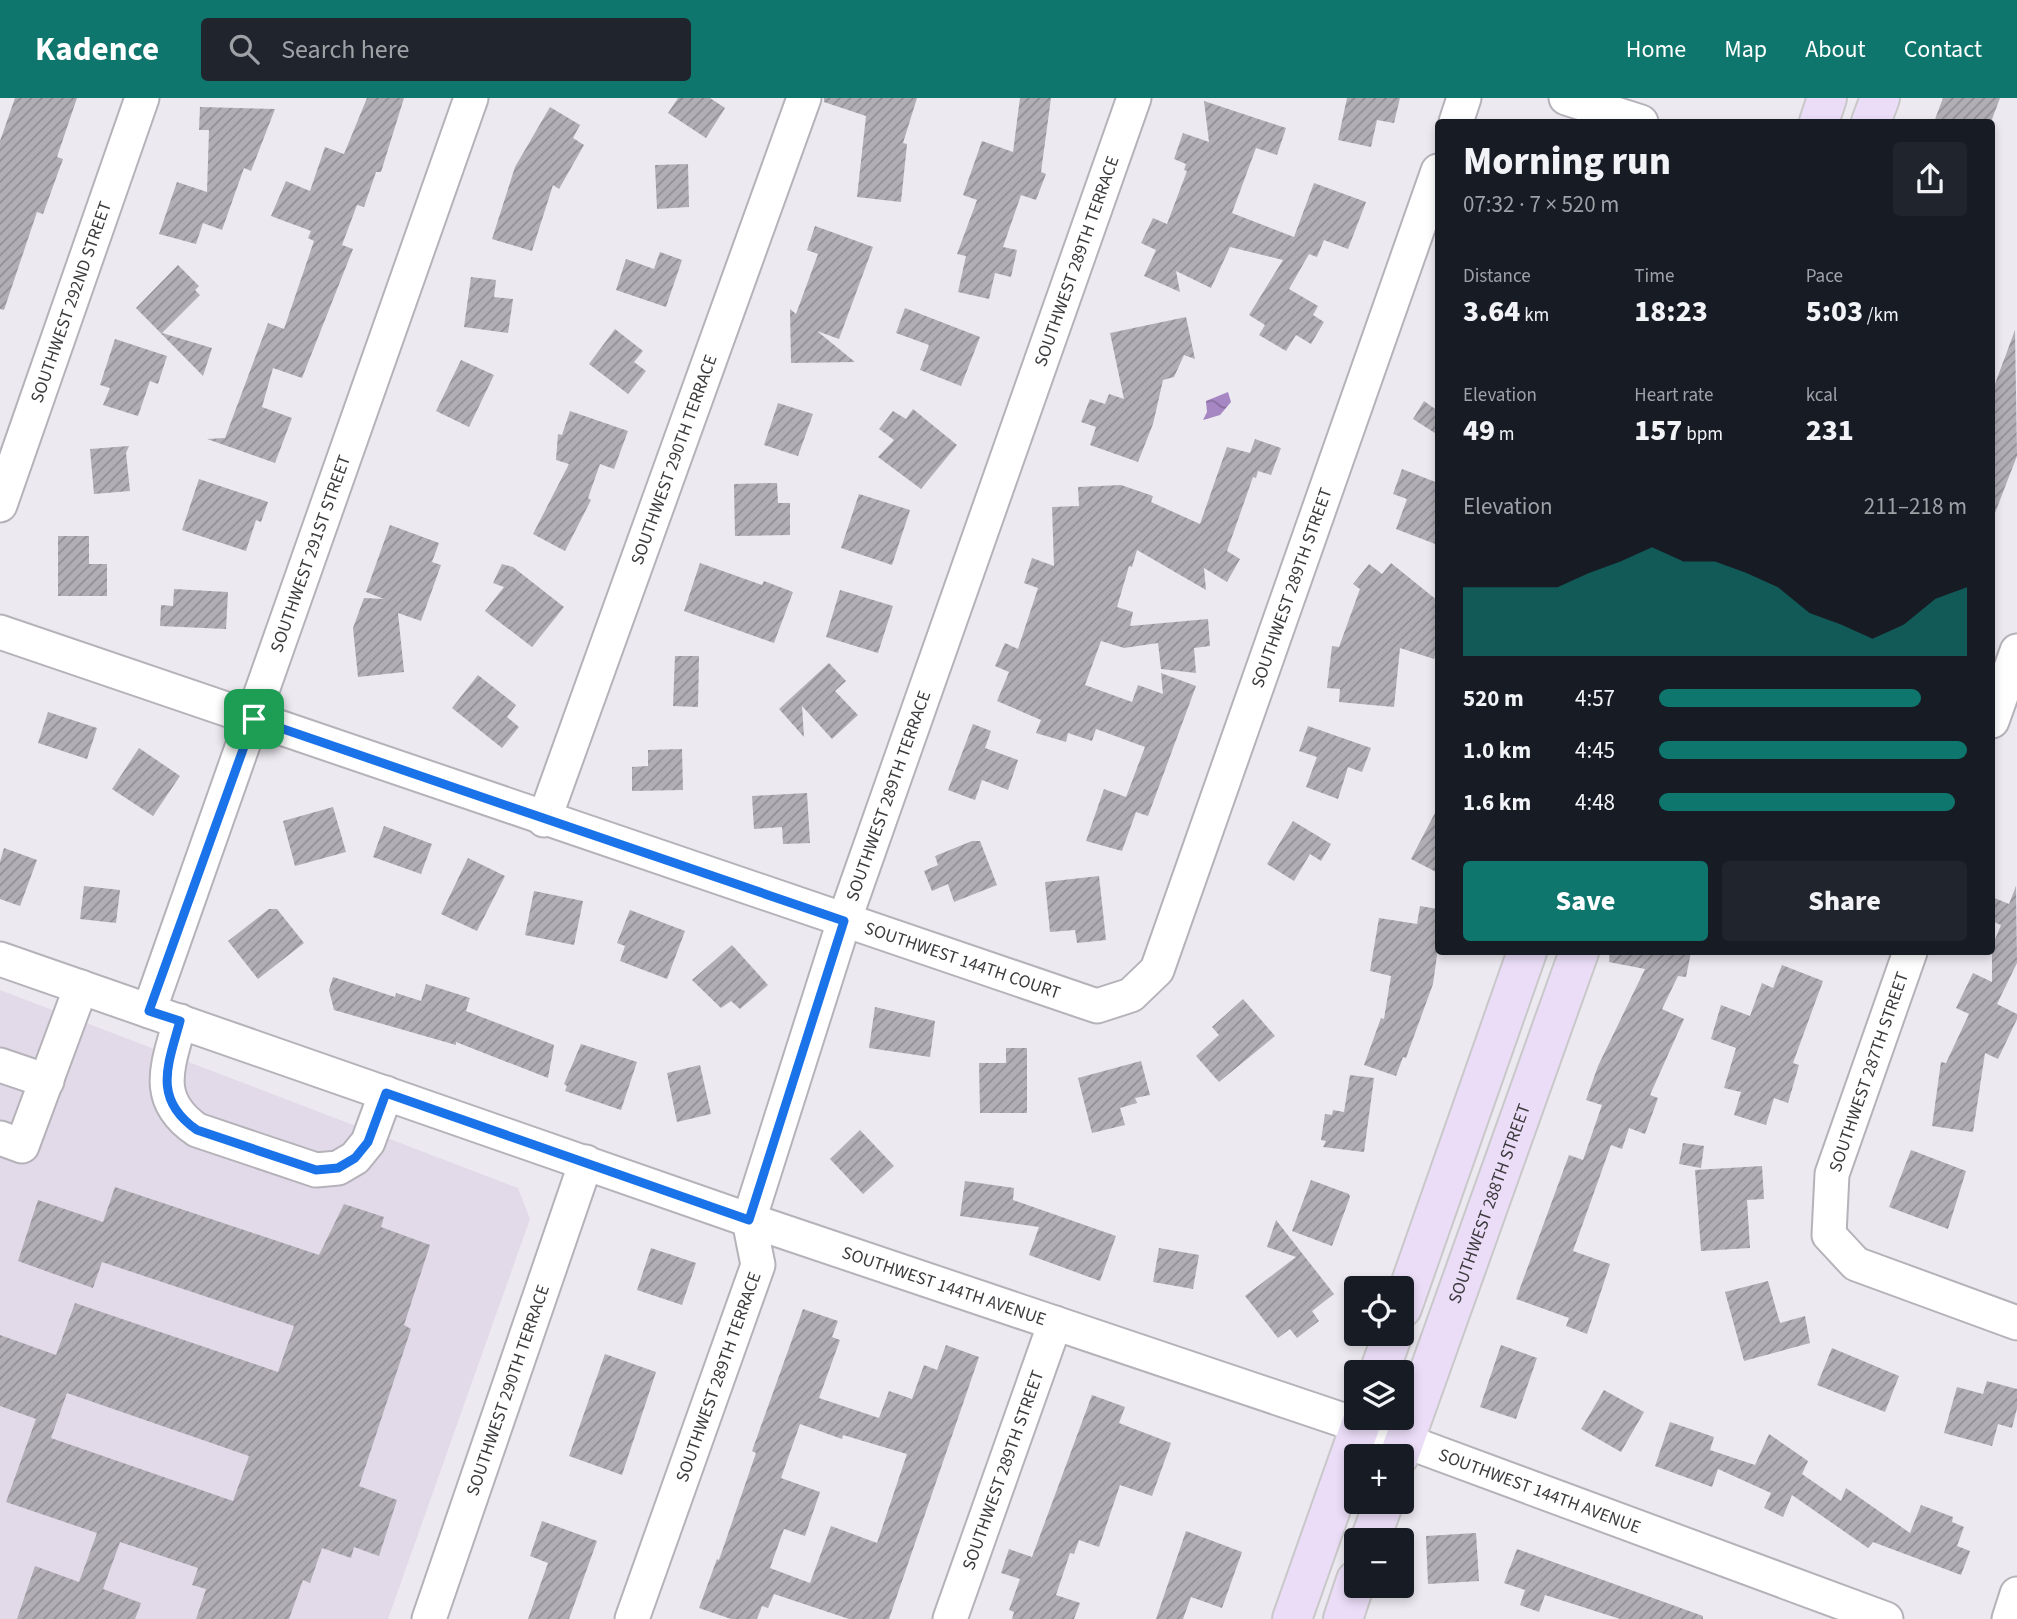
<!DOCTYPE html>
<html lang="en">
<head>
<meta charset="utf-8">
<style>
	:root { --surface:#171b24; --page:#20242c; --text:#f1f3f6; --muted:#9ea1a6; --accent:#0f766e }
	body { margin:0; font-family:"Source Sans 3",sans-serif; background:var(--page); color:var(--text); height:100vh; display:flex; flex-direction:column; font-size:26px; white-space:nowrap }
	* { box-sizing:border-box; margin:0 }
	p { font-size:23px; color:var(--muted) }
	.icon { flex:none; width:38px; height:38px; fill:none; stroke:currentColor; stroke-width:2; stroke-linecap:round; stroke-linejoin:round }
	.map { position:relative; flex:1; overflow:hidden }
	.details { position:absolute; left:1435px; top:21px; width:560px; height:836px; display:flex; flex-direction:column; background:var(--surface); border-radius:7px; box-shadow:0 4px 10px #0003 }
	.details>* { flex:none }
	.controls { position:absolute; left:1344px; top:1178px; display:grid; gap:14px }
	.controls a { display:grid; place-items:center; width:70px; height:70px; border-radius:7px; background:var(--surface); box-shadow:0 4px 10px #0003; font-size:35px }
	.pin { position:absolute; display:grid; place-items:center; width:60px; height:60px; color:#fff; margin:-30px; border-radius:14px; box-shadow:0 4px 10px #0006 }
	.round { display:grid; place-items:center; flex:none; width:74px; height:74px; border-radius:7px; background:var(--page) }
	.overview { display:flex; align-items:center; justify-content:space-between; height:119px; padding:0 28px }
	h1 { font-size:38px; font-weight:800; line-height:52px }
	.metrics { display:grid; grid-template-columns:repeat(3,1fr); gap:10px; height:119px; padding:7px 28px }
	.metrics div { display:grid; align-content:center }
	.metrics b { font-size:30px; font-weight:800 }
	.metrics small { font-size:19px; font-weight:400 }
	.metrics p { font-size:19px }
	.chart { height:196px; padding:14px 28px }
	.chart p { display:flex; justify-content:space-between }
	.chart svg { width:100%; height:126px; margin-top:7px; fill:var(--accent); opacity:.7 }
	.action { display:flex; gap:14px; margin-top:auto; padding:14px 28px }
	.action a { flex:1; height:80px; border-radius:7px; background:var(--accent); color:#fff; font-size:28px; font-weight:800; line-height:80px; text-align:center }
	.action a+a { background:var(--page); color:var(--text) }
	ul { padding:0 28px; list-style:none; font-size:23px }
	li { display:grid; grid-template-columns:112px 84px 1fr; align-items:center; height:52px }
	li i { height:18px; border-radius:9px; background:var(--accent) }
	header { display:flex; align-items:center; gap:42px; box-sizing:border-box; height:98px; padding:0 35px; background:var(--accent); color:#fff }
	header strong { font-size:33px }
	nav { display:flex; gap:38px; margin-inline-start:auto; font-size:24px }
	.search { width:490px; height:63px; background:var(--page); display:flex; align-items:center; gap:18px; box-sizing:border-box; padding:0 24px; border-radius:7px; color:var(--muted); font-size:26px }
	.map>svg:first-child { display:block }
	.built { fill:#e2dae9 }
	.water { fill:url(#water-waves) }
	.building { fill:url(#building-hatch); fill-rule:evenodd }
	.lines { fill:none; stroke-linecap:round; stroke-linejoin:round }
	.minor-casing { stroke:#b5b2b9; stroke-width:37 }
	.major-casing { stroke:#c9c8c9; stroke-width:42 }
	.minor { stroke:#fff; stroke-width:33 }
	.major { stroke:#ebddf8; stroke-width:38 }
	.route-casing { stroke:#fff; stroke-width:14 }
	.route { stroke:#1a73e8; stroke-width:9 }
	.labels { text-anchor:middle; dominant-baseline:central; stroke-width:5; stroke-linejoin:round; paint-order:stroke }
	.street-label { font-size:18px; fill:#3d3b3e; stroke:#fff }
</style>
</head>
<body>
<header>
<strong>Kadence</strong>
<div class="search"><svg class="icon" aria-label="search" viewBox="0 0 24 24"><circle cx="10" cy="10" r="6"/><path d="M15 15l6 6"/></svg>Search here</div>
<nav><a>Home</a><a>Map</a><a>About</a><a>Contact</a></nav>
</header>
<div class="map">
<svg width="2017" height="1521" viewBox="0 0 2017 1521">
	<defs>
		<pattern id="water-waves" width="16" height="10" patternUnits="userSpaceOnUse" patternTransform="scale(1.75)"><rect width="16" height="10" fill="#a686c3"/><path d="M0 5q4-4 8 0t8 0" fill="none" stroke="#886fa0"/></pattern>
		<pattern id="building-hatch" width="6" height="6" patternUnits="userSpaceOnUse" patternTransform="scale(1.75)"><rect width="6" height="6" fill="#b1aeb5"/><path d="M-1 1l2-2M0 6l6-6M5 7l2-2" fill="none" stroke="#918f95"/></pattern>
	</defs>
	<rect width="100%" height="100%" fill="#ece9f0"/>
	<path class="built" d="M0,892L518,1090L530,1121L388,1521H0Z"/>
	<path class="water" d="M1228,294L1231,304L1220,317L1203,322L1207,314L1206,303Z"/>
	<path class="building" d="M15,0H77L57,59L63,61L43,116L37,114L4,212L0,211V43Z
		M367,0H404L381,74H376L364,109L357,107L342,147L353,151L302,280L273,270L262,309L292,320L275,365L207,341L225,340L268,225L284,231L314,143L308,140L311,133L271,118L286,83L310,93L325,49L344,56Z
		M678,0H710L725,10L706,40L668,15Z
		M824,0H917L903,45L907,46L901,104L857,99L866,18L824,4Z
		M1020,0H1051L1041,74L1046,76L1036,102L1021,97L1003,149L1017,152L1011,179L995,175L989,201L958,194L966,158L957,156L977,102L963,97L982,43L1013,54Z
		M1347,0H1400L1394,25L1377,22L1371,49L1338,42Z
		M1943,0H2000L1991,24H1934Z
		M1204,3L1286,30L1277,57L1256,50L1232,115L1294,139L1314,85L1366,104L1348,151L1324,142L1317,159L1309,156L1289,191L1318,208L1313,217L1324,224L1311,246L1296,237L1286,253L1259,237L1265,227L1249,217L1283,162L1230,149L1211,190L1176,173L1180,194L1144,178L1156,152L1141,145L1153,120L1167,126L1187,73L1184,72L1186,66L1174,61L1183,35L1209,44Z
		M200,9L275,11L251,73L244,70L222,132L203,125L196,146L159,136L177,84L207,94L209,32H199Z
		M550,9L580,27L573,40L584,47L559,91L553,87L532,153L492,141L515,69Z
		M688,66L689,109L657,111L655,67Z
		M815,128L873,149L839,241L817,233L855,264L791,265L790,211L796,216L818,156L807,152Z
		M660,154L682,162L666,209L616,192L626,161L654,171Z
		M178,167L199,188L195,192L200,197L162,235L212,250L203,278L136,210Z
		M471,179L496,182L494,199L513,201L508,235L464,229Z
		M905,210L980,239L961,288L920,272L929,247L896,235Z
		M1186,219L1195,261L1184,257L1174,279L1163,282L1153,326L1138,364L1090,347L1096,329L1081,324L1090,301L1105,306L1109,296L1124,301L1110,235Z
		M615,231L643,253L634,264L646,273L628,296L589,266Z
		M2015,232L2017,358L1993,420L1992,294Z
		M115,241L167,258L158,286L150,283L138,318L103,307L110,290L100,287Z
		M461,262L494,277L469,329L436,313Z
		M1424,303L1438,313V337L1413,321Z
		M778,305L813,316L798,358L764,347Z
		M913,311L957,347L921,391L878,359L894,342L879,331L893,313L906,321Z
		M570,313L628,333L614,371L600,366L588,400L591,402L565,453L533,436L569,366L556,362L558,336L562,337Z
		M1255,341L1281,350L1271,377L1258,373L1256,380L1253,379L1227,453L1240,461L1227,484L1204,470L1206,492L1137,452L1132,469L1129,468L1117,509L1133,514L1130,528L1208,521L1210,548L1194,550L1196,575L1161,571L1158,545L1124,550L1101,543L1085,587L1132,604L1138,587L1163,596L1161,575L1196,588L1148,718L1136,714L1122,753L1086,743L1104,691L1126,699L1145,649L1096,631L1092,643L1068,635L1066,644L1036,635L1041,622L997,603L1009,574L995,568L1005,545L1018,551L1038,490L1024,485L1032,460L1054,468L1052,409L1079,408L1078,389L1121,387L1153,398L1151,404L1200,426L1227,349L1250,355Z
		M129,348L126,355L130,393L94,396L90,351Z
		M1402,371L1438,385V447L1396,431L1407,401L1393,396Z
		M199,381L268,404L261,424L256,422L246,453L182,432Z
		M777,385L778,405H790V437L735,438L734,386Z
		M859,396L910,412L892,467L841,450Z
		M390,427L439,445L432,464L441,467L421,523L398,515L404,574L358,579L353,530L364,500L384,501L366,494Z
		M58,438H89V466H107V498H58Z
		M700,465L762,487L764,483L793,494L774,545L684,513Z
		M1391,465L1438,503V548L1434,561L1400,550L1394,609L1339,604L1340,591L1327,590L1332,548L1339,549L1360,491L1353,486L1369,466L1382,476Z
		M502,466L513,469L564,509L532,549L485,513L504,489L493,485Z
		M174,491L228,494L226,531L160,528L161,507L173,508Z
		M840,492L893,508L878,555L826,539Z
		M675,558H699L698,609L673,608Z
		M829,565L846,583L835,593L858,617L832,641L802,608L804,639L779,611Z
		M478,577L516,607L507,619L519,629L502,650L452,610Z
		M48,614L97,630L87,661L38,645Z
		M973,626L991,633L985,650L1018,662L1008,692L982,682L975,702L948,692Z
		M1308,628L1371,650L1362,674L1348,669L1338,701L1306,689L1317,659L1299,653Z
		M139,650L180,678L153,718L112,691Z
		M682,651L683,692L632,693V669L648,668V652Z
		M807,695L810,745L783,746L782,729L754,731L752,698Z
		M333,709L346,754L295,768L283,723Z
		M1438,709V775L1411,761Z
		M1293,723L1331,746L1321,763L1310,756L1294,783L1267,766Z
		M384,728L432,746L421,776L373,759Z
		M972,743H980L997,787L954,804L948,786L932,793L924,773L938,767L935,758Z
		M4,750L37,762L20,808L0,801V764Z
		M468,760L505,778L477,833L441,816Z
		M1099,778L1106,842L1077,845L1075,832L1050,834L1045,784Z
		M84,788L120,792L116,825L80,821Z
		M2016,788L2017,865L1997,906L2017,916V921L1998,961L1985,955L1973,1034L1932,1028L1941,964L1946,965L1969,916L1956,910L1973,875L1992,884V849L2001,827L1992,823V799L2009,806Z
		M534,793L583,803L574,847L525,837Z
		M1420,808L1438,811V850L1433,886L1406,960L1403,959L1396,978L1364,967L1381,920L1384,921L1391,878L1370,873L1379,820L1417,826Z
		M269,811H277L304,845L258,881L228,843Z
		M630,812L685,833L667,881L620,863L625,848L617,845Z
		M732,847L768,887L740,911L731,903L721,910L692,882Z
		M1610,854H1691L1686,879L1678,878L1662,911L1684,921L1650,997L1658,1000L1645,1036L1629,1030L1622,1051L1611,1047L1573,1153L1610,1166L1587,1236L1566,1228L1569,1220L1516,1201L1569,1057L1583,1062L1602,1007L1586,1002L1598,968L1645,871L1609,864Z
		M1782,867L1823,883L1793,965L1799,967L1788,1005L1774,1000L1766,1027L1734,1017L1741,994L1724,990L1736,950L1711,941L1721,907L1750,918L1762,885L1773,890Z
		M333,879L395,899L396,895L421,903L426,886L470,900L466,913L554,947L548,980L456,944V947L334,912L329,892Z
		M1243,901L1275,938L1219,984L1196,958L1219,937L1212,929Z
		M875,909L935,923L930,959L869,950Z
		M581,946L637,964L621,1012L565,993L567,988L564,986Z
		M1006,950H1027V1015H980L979,965H1006Z
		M1141,963L1150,997L1135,1000L1137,1005L1120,1010L1125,1027L1092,1035L1078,980Z
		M700,967L711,1016L677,1024L667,975Z
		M1350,977L1374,980L1364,1054L1323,1049L1326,1043L1321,1042L1325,1016L1332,1017L1333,1012L1344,1014Z
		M860,1032L894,1068L863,1096L830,1061Z
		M1683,1045L1704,1048L1701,1070L1679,1066Z
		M1911,1052L1966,1073L1948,1131L1889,1109Z
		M1762,1068L1764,1101L1747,1102L1750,1150L1701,1153L1695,1072Z
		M1311,1082L1349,1096L1350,1099L1332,1148L1292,1133Z
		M965,1083L1014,1090L1013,1102L1116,1138L1100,1183L1029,1157L1039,1129L960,1118Z
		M115,1089L319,1157L344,1106L384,1119L381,1129L430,1147L404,1227L411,1231L359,1388L397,1402L379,1458L354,1449L351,1460L322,1450L310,1485L303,1482L289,1521H196L206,1491L192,1487L198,1470L120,1444L103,1491L141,1505L135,1521H17L35,1468L79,1484L97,1435L6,1404L36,1321L0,1308V1237L56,1257L75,1205L278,1274L294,1228L102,1164L93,1190L18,1163L38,1102L103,1124ZM67,1295L249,1358L233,1403L51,1340Z
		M1276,1122L1334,1196L1312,1213L1319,1223L1297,1240L1290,1231L1278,1240L1245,1198L1296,1159L1267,1149Z
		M651,1150L696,1165L682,1207L637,1192Z
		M1159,1150L1199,1157L1193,1191L1153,1184Z
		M1768,1183L1780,1225L1805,1218L1810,1245L1744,1263L1725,1194Z
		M803,1211L838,1223L832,1239L840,1242L819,1300L879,1320L889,1293L912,1301L924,1267L937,1272L946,1247L979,1259L889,1521H849L774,1496L768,1510L762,1508L757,1521H731L699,1510L717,1461L719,1462L756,1355L752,1353ZM800,1326L842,1341L843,1337L907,1356L877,1445L831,1428L810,1485L770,1470L784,1431L805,1438L820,1394L781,1380Z
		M1501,1247L1537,1260L1516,1321L1480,1309Z
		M1832,1250L1899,1278L1885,1314L1817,1287Z
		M605,1256L656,1274L622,1377L569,1358Z
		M1987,1283L2017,1291V1310L2012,1330L1998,1326L1992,1348L1944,1335L1957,1289L1983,1296Z
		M1604,1292L1644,1314L1621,1354L1581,1331Z
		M1092,1297L1125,1309L1119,1325L1171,1345L1152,1398L1120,1387L1099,1449L1079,1442L1074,1456L1070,1455L1056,1497L1080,1505L1074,1521H1012L1014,1514L1009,1512L1020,1481L1001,1475L1009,1451L1032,1459Z
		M1670,1324L1714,1339L1710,1352L1755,1367L1769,1336L1808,1363L1802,1376L1841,1403L1846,1390L1910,1435L1921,1407L1953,1419L1952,1424L1964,1429L1957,1448L1970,1453L1961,1477L1873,1444L1868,1450L1792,1397L1783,1419L1764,1410L1771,1395L1718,1371L1712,1389L1655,1368Z
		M542,1423L597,1443L569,1521H528L548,1465L530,1458Z
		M1186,1433L1242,1454L1222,1510L1191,1499L1183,1521H1156Z
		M1476,1435L1479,1483L1428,1486L1426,1438Z
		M1517,1451L1703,1518V1521H1620L1545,1497L1539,1514L1520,1507L1525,1492L1504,1485Z"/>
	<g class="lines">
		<defs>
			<g id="minor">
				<path d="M1566,0L1641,24"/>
				<path d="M1456,24L1464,0"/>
				<path id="s1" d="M0,407L142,0"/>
				<path id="s2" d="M0,534L1097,908L1131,897L1157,872L1438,73"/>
				<path d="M1992,623L2017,553"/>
				<path id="s3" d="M544,722L804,0"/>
				<path d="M1910,854L1832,1076L1829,1137L1856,1166L2017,1225"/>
				<path id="s4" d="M0,861L749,1122L1405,1343L1886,1521"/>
				<path id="s5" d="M149,913L471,0"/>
				<path d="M180,923C168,968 152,1001 197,1032L316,1072L338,1070L355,1060L368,1044L386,995"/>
				<path d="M0,967L47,983"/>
				<path d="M0,1040L22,1048L81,889"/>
				<path id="s6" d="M429,1521L586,1064"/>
				<path id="s7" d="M632,1521L758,1167L749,1122L844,823L1134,0"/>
				<path id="s8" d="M950,1521L1055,1225"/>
				<path d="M2009,1521L2017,1496"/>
			</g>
			<g id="major">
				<path d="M1819,24L1827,0"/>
				<path d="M1871,24L1880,0"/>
				<path d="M1402,1210L1527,854"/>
				<path d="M1379,1274L1393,1236"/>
				<path id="s9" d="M1399,1358L1579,854"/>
				<path d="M1370,1442L1384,1404"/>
				<path d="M1292,1521L1363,1320"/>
				<path d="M1343,1521L1356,1482"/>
			</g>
		</defs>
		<use href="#minor" class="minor-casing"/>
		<use href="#major" class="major-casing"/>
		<use href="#minor" class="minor"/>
		<use href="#major" class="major"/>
	</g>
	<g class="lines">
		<defs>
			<path id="route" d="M254,621L844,823L749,1122L386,995L368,1044L355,1060L338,1070L316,1072L197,1032C152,1001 168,967 180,923L149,913Z"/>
		</defs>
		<use href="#route" class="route-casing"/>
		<use href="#route" class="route"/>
	</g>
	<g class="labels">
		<g class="street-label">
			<text stroke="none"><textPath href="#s7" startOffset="1435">SOUTHWEST 289TH TERRACE</textPath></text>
			<text stroke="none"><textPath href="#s1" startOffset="215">SOUTHWEST 292ND STREET</textPath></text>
			<text stroke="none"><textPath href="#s3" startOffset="383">SOUTHWEST 290TH TERRACE</textPath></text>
			<text stroke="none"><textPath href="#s5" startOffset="485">SOUTHWEST 291ST STREET</textPath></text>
			<text stroke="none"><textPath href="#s2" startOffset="1636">SOUTHWEST 289TH STREET</textPath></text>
			<text stroke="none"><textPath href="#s7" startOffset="868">SOUTHWEST 289TH TERRACE</textPath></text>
			<text stroke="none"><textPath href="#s2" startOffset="1017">SOUTHWEST 144TH COURT</textPath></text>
			<text transform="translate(1869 974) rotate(-71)">SOUTHWEST 287TH STREET</text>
			<text stroke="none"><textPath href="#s9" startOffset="268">SOUTHWEST 288TH STREET</textPath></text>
			<text stroke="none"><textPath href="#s4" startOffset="999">SOUTHWEST 144TH AVENUE</textPath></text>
			<text stroke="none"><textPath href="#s7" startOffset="257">SOUTHWEST 289TH TERRACE</textPath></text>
			<text stroke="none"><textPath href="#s6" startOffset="242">SOUTHWEST 290TH TERRACE</textPath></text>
			<text stroke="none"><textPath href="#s8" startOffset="158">SOUTHWEST 289TH STREET</textPath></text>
			<text stroke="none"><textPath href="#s4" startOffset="1629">SOUTHWEST 144TH AVENUE</textPath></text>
		</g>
	</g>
</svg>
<div class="controls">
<a><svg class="icon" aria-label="locate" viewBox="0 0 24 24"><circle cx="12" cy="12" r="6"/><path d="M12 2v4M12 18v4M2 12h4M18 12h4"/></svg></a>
<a><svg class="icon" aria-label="layers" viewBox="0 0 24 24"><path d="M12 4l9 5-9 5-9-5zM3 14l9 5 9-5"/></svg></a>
<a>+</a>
<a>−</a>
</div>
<div class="pin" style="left:254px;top:621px;background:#1e9e55"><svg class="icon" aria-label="arrive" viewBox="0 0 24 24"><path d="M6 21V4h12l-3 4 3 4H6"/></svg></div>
<section class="details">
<div class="overview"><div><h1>Morning run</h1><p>07:32 · 7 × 520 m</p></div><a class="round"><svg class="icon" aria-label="share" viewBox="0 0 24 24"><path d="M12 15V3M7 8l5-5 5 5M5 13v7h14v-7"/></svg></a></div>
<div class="metrics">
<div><p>Distance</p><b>3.64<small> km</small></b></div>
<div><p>Time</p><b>18:23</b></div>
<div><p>Pace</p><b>5:03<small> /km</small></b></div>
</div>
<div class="metrics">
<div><p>Elevation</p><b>49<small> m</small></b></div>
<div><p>Heart rate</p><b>157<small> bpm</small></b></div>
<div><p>kcal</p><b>231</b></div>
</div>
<div class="chart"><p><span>Elevation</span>211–218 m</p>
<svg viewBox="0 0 160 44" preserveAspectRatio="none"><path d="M0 44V20L10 20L20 20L30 20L40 15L50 11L60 6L70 11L80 11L90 15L100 20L110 29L120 33L130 38L140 33L150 24L160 20V44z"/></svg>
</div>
<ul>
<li><b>520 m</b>4:57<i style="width:85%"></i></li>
<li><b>1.0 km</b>4:45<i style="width:100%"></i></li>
<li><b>1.6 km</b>4:48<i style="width:96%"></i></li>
</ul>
<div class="action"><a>Save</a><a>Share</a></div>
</section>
</div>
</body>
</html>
